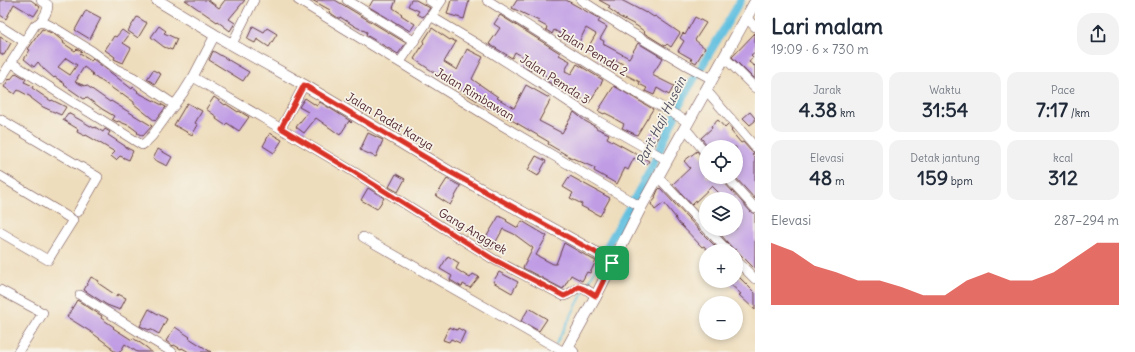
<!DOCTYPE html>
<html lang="id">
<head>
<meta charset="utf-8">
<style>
	:root { --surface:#fff; --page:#f2f2f3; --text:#1f2937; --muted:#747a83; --accent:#d93025 }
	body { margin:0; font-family:Delius,sans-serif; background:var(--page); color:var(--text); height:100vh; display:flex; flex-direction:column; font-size:15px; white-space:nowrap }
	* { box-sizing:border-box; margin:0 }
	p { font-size:13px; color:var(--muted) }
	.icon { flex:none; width:22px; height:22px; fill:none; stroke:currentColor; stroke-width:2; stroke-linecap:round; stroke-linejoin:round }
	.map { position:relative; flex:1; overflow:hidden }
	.sheet { display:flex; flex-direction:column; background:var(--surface); width:380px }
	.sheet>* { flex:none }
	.buttons { position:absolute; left:699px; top:140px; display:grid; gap:8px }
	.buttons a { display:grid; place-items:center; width:44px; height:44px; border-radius:50%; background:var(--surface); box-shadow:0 2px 6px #0003; font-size:20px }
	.pin { position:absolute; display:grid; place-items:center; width:34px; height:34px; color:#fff; margin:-17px; border-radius:8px; box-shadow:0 2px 6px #0006 }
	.round { display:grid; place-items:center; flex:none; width:42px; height:42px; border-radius:16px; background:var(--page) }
	.headline { display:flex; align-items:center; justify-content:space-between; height:68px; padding:0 16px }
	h1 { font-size:22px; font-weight:700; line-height:30px }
	.figures { display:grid; grid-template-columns:repeat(3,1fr); gap:6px; height:68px; padding:4px 16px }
	.figures div { display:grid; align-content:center; border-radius:10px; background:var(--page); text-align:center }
	.figures b { font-size:20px; font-weight:700 }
	.figures small { font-size:11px; font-weight:400 }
	.figures p { font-size:11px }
	.chart { height:112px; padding:8px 16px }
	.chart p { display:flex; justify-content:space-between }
	.chart svg { width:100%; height:72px; margin-top:4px; fill:var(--accent); opacity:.7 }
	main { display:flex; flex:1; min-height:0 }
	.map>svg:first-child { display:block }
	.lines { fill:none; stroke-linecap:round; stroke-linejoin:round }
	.stream { stroke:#61c0e0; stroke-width:2 }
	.canal { stroke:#61c0e0; stroke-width:8 }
	.building { fill:#c09ce5; fill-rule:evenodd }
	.minor-casing { stroke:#633c41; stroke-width:10 }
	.tertiary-casing { stroke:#633c41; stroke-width:12 }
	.minor { stroke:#fff; stroke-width:9 }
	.tertiary { stroke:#fff; stroke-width:11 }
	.route-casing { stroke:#fff; stroke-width:8 }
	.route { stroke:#d93025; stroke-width:5 }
	.labels { text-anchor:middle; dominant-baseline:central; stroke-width:3.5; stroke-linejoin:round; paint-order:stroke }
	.street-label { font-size:12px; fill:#4a1f2b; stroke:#f7f3e8 }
	.water-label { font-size:13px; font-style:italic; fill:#514f61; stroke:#f7f3e8 }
</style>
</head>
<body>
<main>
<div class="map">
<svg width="755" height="352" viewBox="0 0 755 352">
	<rect width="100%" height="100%" fill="#f7f3e8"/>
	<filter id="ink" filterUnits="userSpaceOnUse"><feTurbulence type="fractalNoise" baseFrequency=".025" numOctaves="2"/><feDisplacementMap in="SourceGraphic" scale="8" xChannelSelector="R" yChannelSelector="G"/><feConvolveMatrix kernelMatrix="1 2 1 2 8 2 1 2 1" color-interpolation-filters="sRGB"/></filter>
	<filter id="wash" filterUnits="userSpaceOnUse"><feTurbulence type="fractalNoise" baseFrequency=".012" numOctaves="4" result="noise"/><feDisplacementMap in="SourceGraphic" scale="16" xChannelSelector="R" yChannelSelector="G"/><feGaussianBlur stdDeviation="0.9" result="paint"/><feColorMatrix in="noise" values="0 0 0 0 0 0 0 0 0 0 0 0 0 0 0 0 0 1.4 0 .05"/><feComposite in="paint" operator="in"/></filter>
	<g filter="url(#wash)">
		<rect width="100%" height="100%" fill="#eeddbc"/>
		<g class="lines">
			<path class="stream" d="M587,286L600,259
				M556,344L584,291"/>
			<path class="canal" d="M603,253L617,229L651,169L684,96L741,0"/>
		</g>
		<g id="blocks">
			<path class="building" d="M0,0H31L40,7L34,16L14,4L6,19L0,15Z
				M185,0H208L219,8L225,0H245L229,19L235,23L230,31L217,21V22Z
				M312,0H335L406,43L398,54L366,35L367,32L356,27L340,17V18H338L329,12L330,10Z
				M373,0H396L393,8L402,14L401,15L415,24L410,31L369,7Z
				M411,0H416L430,8L423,17L417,14L419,11L408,6Z
				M451,0H465L469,1L464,19L447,14Z
				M517,0H566L600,19L598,22L607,27L600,39L604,41L603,44L629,58L638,43L663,58L652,75L674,86L669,95L657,88L654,95L645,91L647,88L639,84L640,82L622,73L626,66L616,60L612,69L604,65L605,64L596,59L598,56L587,49L596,34L586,28L577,46L564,39L566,37L554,30L552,34L551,33L546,30L547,27L538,22L539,21L512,8Z
				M599,0H621L625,2L646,13V12L654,17L655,16L680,33L671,47L667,44L665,46L644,33L645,32L637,26L618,16V15L608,8L610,6Z
				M86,10L101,18L90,39L75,30Z
				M500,15L560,53L559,55L570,61L565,71L571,74L577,64L603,80L589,103L580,98L578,101L571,96L573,94L563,89L562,90L547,81L549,78L533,67L531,71L522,65L525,58L515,52L512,58L489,44L500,28L494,24Z
				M137,17L147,23L138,38L128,31Z
				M695,17L706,23L695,40L705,48L696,63L691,60L692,59L678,51L684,41L680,38L683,33L685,35Z
				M159,26L166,31L164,33L177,39L172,50L164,47L151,37Z
				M253,26L264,32L267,28L277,34L269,47L257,39L255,43L247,39Z
				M432,28L450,40L451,39L456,42L444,62L457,70L467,49L483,57L472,79L498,97L497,98L514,108L526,85L551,99L539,121L562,133L574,112L585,121L596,127V128L609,134L607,138L649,161L647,164L634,158L628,170L625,168L617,184L594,171L595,168L570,157L548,144L549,142L503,115L491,108L490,109L468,95L414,59L424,43L423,42Z
				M42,29L54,34L64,42L63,43L75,51L77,49L82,52L80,54L91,61L93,59L132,89L133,87L138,91L137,92L166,107L155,121L134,104V102L123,94L122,95L100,80H99L92,75L93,74L84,67L77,78H78L75,82L85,86L86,85L110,102L111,101L152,126L143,136L137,133L138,132L130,126L118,121L117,122L112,119L114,116L102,109L86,97L84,99L64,85L65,84L55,77L54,78L44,69V70L38,62L34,67L24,59L30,50L28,49ZM66,58L77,65L70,75L58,67Z
				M122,30L129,35L123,43L131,48L123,63L114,59L115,57L105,50L114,36L116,37Z
				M755,33V52L751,55L753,57L749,62L754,66L755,65V80L732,57Z
				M0,37L11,43L4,55L0,53Z
				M213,51L249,72L243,81L209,60Z
				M153,70L161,74L155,84L147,79Z
				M16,73L26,79L24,82L33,86L32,88L51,101L52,100L66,107L61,115L43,107L31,98V97L18,90L15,94L4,87L9,79L10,80Z
				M614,86L653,109L637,135L622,128L624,124L615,119V118L605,113L604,114L598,111Z
				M214,97L225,105L226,104L238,112L239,111L249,117L239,131L227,123L225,125L216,119L217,117L206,109Z
				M305,98L317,106L320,102L352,122L351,123L349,121L340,135L316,118L304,133L296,127L308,112L299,107Z
				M187,103L202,111L195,123L198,125L192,135L174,125Z
				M750,112L755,118V121L750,125L743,118Z
				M68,113L94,128L95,127L103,132L105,129L110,132L108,135L125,146V147L133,151L129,160L120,156L116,160L111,156L115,152L93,139L86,135L85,136L77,132L78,129L63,120Z
				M718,120L725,128L728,125L729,126L732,130L731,131L741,143L743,142L751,151L755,153L752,155L755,158V199L735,177H736V147H709L701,138L712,128L711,126Z
				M651,131L659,135L654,145L646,141Z
				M270,133L282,140L274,153L263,146Z
				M368,133L383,140L376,157L360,150Z
				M158,149L172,157L167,166L153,159Z
				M697,151L702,157L706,159V177H721L723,181L751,212L755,214V269L735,249L734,250L721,235L729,229H736V199H725L712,186L692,205L673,184L690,168L684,161Z
				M536,156L546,161L538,176L528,170Z
				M396,174L405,179L398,192L389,187Z
				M570,176L610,198L600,216L581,206L582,204L570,198L573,193L563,187Z
				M447,179L461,186L450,205L436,196Z
				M368,188L384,198L377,209L361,200Z
				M660,188L701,232L720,251H708L704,246L702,247L681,225H680L675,218H676L664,203L655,210L651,204L656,198L655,197L658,190Z
				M499,216L507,220L506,221L518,228L522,221L547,236L536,255L553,264H556L564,243L592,259L596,261L590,273L587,272L582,281L571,275L563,289L523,268L533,248L514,234L503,229L492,249L482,244Z
				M448,256L459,263L456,269L470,278L473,274L479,277L470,288L463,284L462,287L450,280L452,276L440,269Z
				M499,272L518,282L512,293L493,282Z
				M736,274L755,293V310L739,295L741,294L727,281H736Z
				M91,277L99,281L98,283L117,296L118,294L126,298L120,310L107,305L84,290Z
				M77,300L102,316L101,318L114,327L113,328L132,340L133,338L146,347L152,352H137L125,344L120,352H116L111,349V347L91,332L67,317Z
				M529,308L547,319L539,331L521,321Z
				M149,309L167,319L159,334L150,329L149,330L140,326Z
				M175,327L190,337L189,338L211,352H189L182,348L181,349L174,345L173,346L166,341Z
				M449,327L457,330L458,328L465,332L460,343L451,339L449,342L443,340Z"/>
		</g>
	</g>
	<g filter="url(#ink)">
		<use href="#blocks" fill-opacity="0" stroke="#633c41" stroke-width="1"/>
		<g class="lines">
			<defs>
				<path id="minor" d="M298,0L503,126L641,207
					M347,0L414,41
					M429,0L438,6
					M487,0L621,84L688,122
					M581,0L629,31L684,64L712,79
					M432,17L489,51L546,87L593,118L667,160
					M746,17L755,27
					M40,22C44,17 48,12 48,5L41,0
					M0,26L25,42
					M232,44L254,0
					M724,57L755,88
					M400,62L442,0
					M12,63L68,99L142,145L145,143L152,136L183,93L193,77L215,35
					M193,77L268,121L354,172L493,259L564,296C571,294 573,290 578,288C583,285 592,294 596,296
					M0,80L35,25L40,22L45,23L58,30L92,51L116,69L133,77L175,105
					M706,90L755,147
					M0,119L98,177L78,212
					M281,128L304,85
					M685,128L706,153
					M0,176L73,220L48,260L0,232
					M658,177L706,228
					M727,177L755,208
					M707,229L728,251
					M363,237L564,352
					M736,260L755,279
					M0,290L43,313L18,352
					M80,295L147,337L172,352
					M568,346L574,352"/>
				<path id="tertiary" d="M157,0L215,35L304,85L450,172L595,252L612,263
					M565,352L596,296L641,207L755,2"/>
			</defs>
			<use href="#minor" class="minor-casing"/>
			<use href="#tertiary" class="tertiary-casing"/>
			<use href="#minor" class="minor"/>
			<use href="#tertiary" class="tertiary"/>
		</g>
	</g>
	<g class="lines" filter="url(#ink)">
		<defs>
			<path id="route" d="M304,85L450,172L595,252L612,263L596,296C592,294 582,286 578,287C573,290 571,294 564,296L493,259L354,172L281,128Z"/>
		</defs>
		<use href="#route" class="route-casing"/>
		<use href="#route" class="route"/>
	</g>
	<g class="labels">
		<g class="street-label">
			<text transform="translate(593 52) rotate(31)">Jalan Pemda 2</text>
			<text transform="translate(555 79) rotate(33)">Jalan Pemda 3</text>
			<text transform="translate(475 94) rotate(31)">Jalan Rimbawan</text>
			<text transform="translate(390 121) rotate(31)">Jalan Padat Karya</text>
			<text transform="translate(473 231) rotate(31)">Gang Anggrek</text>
		</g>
		<g class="water-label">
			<text transform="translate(661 121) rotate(-64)">Parit Haji Husein</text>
		</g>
	</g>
</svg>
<div class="buttons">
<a><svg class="icon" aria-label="locate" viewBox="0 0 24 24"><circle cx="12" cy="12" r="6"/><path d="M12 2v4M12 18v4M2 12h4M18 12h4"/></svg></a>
<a><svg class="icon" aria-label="layers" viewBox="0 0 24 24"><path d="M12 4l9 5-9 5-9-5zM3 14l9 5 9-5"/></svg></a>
<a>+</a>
<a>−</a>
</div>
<div class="pin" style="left:612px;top:263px;background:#1e9e55"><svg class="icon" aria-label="arrive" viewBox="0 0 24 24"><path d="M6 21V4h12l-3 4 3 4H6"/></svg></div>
</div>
<section class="sheet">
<div class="headline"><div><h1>Lari malam</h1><p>19:09 · 6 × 730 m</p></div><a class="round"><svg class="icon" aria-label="share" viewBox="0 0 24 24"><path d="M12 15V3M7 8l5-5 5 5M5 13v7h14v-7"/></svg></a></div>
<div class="figures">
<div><p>Jarak</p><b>4.38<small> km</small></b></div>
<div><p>Waktu</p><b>31:54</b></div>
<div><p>Pace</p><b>7:17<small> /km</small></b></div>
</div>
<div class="figures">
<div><p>Elevasi</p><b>48<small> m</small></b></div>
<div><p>Detak jantung</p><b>159<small> bpm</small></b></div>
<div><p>kcal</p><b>312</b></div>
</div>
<div class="chart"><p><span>Elevasi</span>287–294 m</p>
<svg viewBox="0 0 160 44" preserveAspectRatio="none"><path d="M0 44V6L10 11L20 20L30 24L40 29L50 29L60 33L70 38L80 38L90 29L100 24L110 29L120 29L130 24L140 15L150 6L160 6V44z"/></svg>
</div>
</section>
</main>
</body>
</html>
